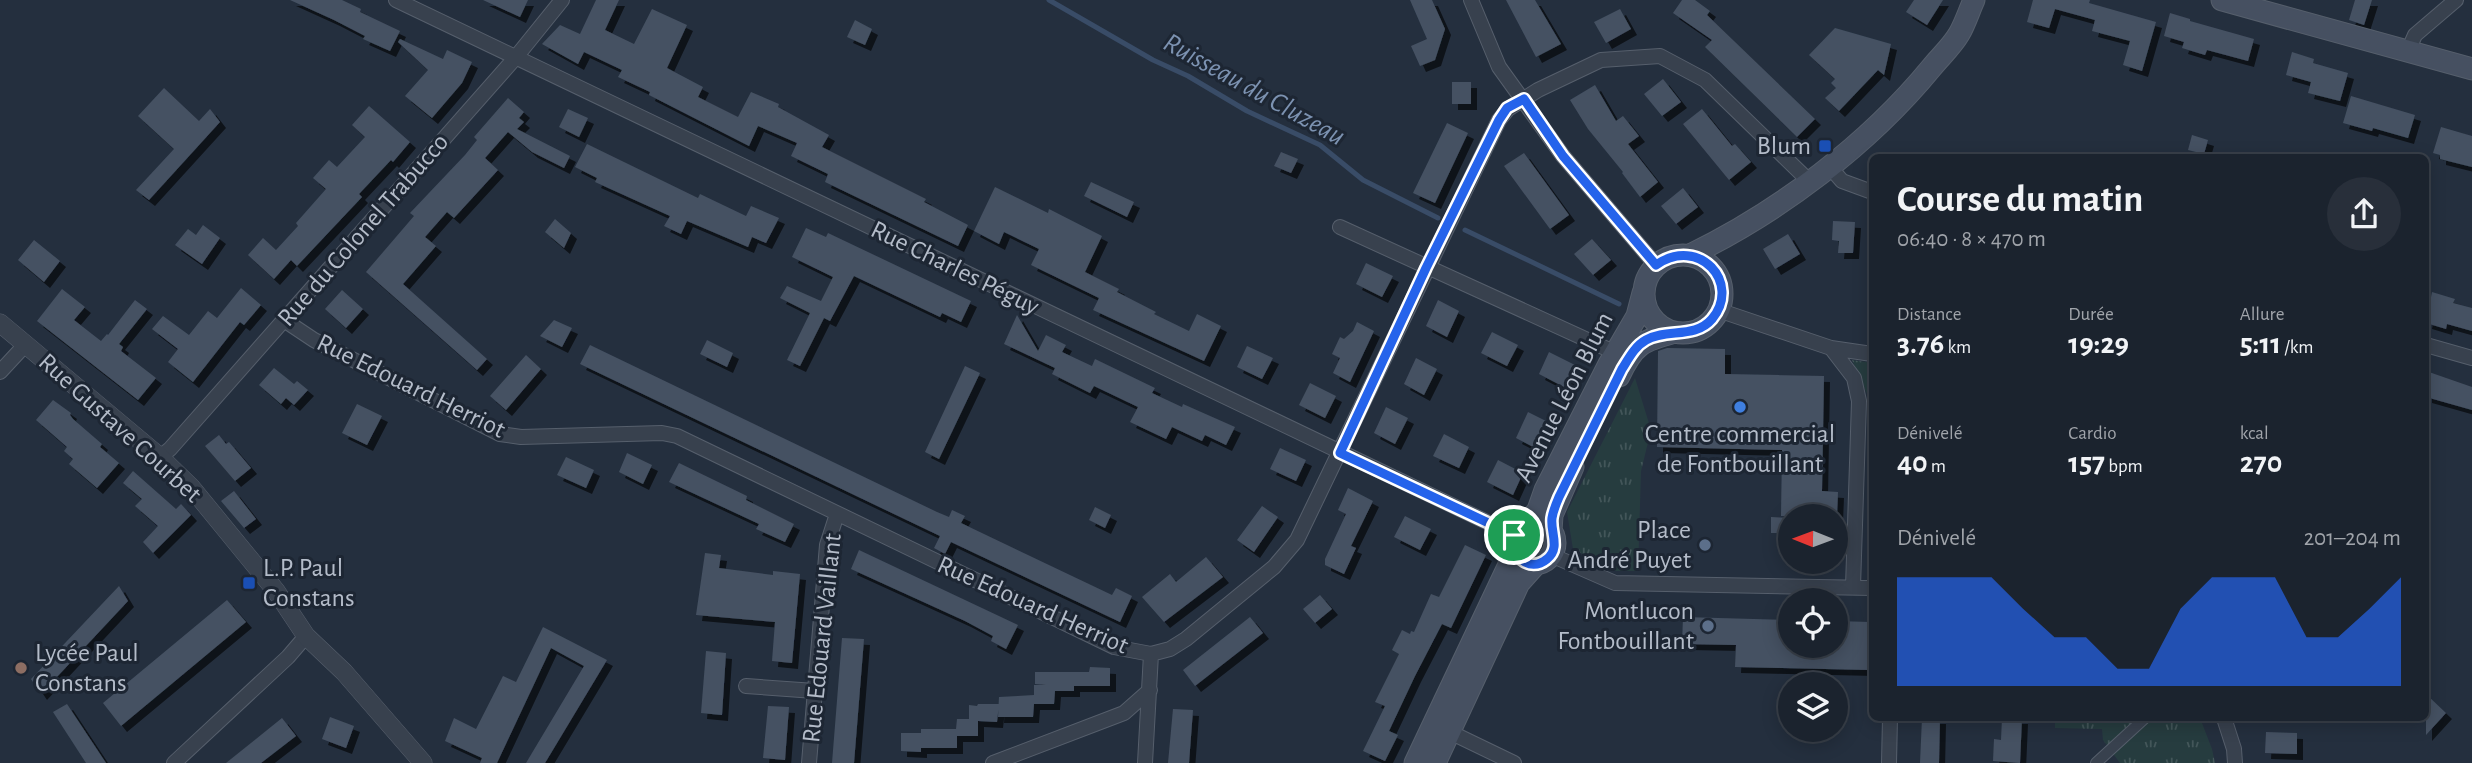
<!DOCTYPE html>
<html lang="fr">
<head>
<meta charset="utf-8">
<style>
	:root { --surface:#1b232e; --page:#282f3a; --text:#f1f3f6; --muted:#a0a4aa; --line:#39404a; --accent:#2563eb }
	body { margin:0; font-family:"Alegreya Sans",sans-serif; background:var(--page); color:var(--text); height:100vh; display:flex; flex-direction:column; font-size:26px; white-space:nowrap }
	* { box-sizing:border-box; margin:0 }
	p { font-size:23px; color:var(--muted) }
	.icon { flex:none; width:38px; height:38px; fill:none; stroke:currentColor; stroke-width:2; stroke-linecap:round; stroke-linejoin:round }
	.map { position:relative; flex:1; overflow:hidden }
	.details { position:absolute; left:1869px; top:154px; width:560px; height:567px; display:flex; flex-direction:column; background:var(--surface); border-radius:10px; box-shadow:0 4px 18px #0003,0 0 0 2px var(--line) }
	.details>* { flex:none }
	.needle { width:46px; rotate:271deg }
	.buttons { position:absolute; left:1778px; top:504px; display:grid; gap:14px }
	.buttons a { display:grid; place-items:center; width:70px; height:70px; border-radius:50%; background:var(--surface); box-shadow:0 4px 18px #0003,0 0 0 2px var(--line); font-size:35px }
	.pin { position:absolute; display:grid; place-items:center; width:60px; height:60px; color:#fff; margin:-30px; border:4px solid #fff; border-radius:50%; box-shadow:0 2px 7px #0007 }
	.round { display:grid; place-items:center; flex:none; width:74px; height:74px; border-radius:37px; background:var(--page) }
	.headline { display:flex; align-items:center; justify-content:space-between; height:119px; padding:0 28px }
	h1 { font-size:38px; font-weight:600; line-height:52px }
	.figures { display:grid; grid-template-columns:repeat(3,1fr); gap:10px; height:119px; padding:7px 28px }
	.figures div { display:grid; align-content:center }
	.figures b { font-size:30px; font-weight:600 }
	.figures small { font-size:19px; font-weight:400 }
	.figures p { font-size:19px }
	.chart { height:196px; padding:14px 28px }
	.chart p { display:flex; justify-content:space-between }
	.chart svg { width:100%; height:126px; margin-top:7px; fill:var(--accent); opacity:.7 }
	.map>svg:first-child { display:block }
	.grass { fill:url(#grass-tufts) }
	.lines { fill:none; stroke-linecap:round; stroke-linejoin:round }
	.stream { stroke:#394c67; stroke-width:5 }
	.building { fill:#455162; filter:url(#shadow) }
	.pedestrian-casing { stroke:#565f6c; stroke-width:12 }
	.minor-casing { stroke:#565f6c; stroke-width:16 }
	.tertiary-casing { stroke:#565f6c; stroke-width:19 }
	.secondary-casing { stroke:#565f6c; stroke-width:23 }
	.pedestrian { stroke:#38414e; stroke-width:10 }
	.minor { stroke:#38414e; stroke-width:14 }
	.tertiary { stroke:#38414e; stroke-width:18 }
	.secondary { stroke:#465061; stroke-width:21 }
	.route-casing { stroke:#fff; stroke-width:14 }
	.route { stroke:#2563eb; stroke-width:9 }
	.transit-dot { fill:#1a4fb4; stroke:#1d2633; stroke-width:2.5 }
	.shop-dot { fill:#3f7fe0; stroke:#1d2633; stroke-width:2.5 }
	.service-dot { fill:#5c6f8a; stroke:#1d2633; stroke-width:2.5 }
	.education-dot { fill:#8d6e63; stroke:#1d2633; stroke-width:2.5 }
	.labels { text-anchor:middle; dominant-baseline:central; stroke-width:6; stroke-linejoin:round; paint-order:stroke }
	.poi-label { font-size:26px; fill:#b4bcc9; stroke:#1d2633; text-anchor:end }
	.street-label { font-size:26px; fill:#b4bcc9; stroke:#1d2633 }
	.water-label { font-size:28px; font-style:italic; fill:#7c92b1; stroke:#1d2633 }
</style>
</head>
<body>
<div class="map">
<svg width="2472" height="763" viewBox="0 0 2472 763">
	<defs>
		<pattern id="grass-tufts" width="24" height="20" patternUnits="userSpaceOnUse" patternTransform="scale(1.75)"><rect width="24" height="20" fill="#263c3f"/><path d="M3 7l-1-3M5 7V3M7 7l1-3M15 17l-1-3M17 17v-4M19 17l1-3" fill="none" stroke="#435659"/></pattern>
		<filter id="shadow"><feDropShadow dx="6" dy="6" stdDeviation="0" flood-color="#0009"/></filter>
	</defs>
	<rect width="100%" height="100%" fill="#242f3e"/>
	<path class="grass" d="M1852,360L1872,363V405Z
		M1635,378L1651,430L1641,471L1638,571H1615L1573,549L1567,512Z
		M2055,718H2200L2212,749L2215,763H2120L2103,740L2102,729L2055,728Z"/>
	<g class="lines">
		<path class="stream" d="M1049,0L1153,60L1188,76L1247,111L1320,145L1363,180L1438,218
			M1465,230L1619,304"/>
	</g>
	<path class="building" d="M290,0H342L361,9L360,12L400,31L390,51L363,39L365,36L334,20Z
		M483,0H528L520,17Z
		M596,0H619L605,30L634,44L652,9L687,25L667,68L703,87L698,97L738,117L751,92L779,104L778,107L829,135L822,147L926,199L924,202L968,225L958,246L825,182L828,174L791,156L797,143L758,126L749,146L649,95L650,92L618,77L622,70L584,52L578,64L542,44L560,25L580,34Z
		M1410,0H1432L1445,29L1435,60L1420,66L1411,46L1427,39Z
		M1506,0H1535L1561,44L1536,57Z
		M1682,0H1695L1710,11L1707,15L1815,119L1797,137L1705,47L1712,40L1673,13Z
		M1914,0H1943L1927,25L1906,12Z
		M2033,0H2090L2089,3L2156,22L2142,71L2123,65L2130,41L2092,31L2095,20L2055,9L2049,28L2027,22Z
		M2355,0H2372L2364,25L2349,20Z
		M1620,9L1631,29L1606,43L1594,22Z
		M2170,13L2190,19V21L2254,39L2248,61L2207,50L2205,55L2182,48L2184,42L2164,36Z
		M855,20L872,29L865,45L847,37Z
		M1835,28L1891,44L1884,75L1878,70L1839,111L1825,98L1836,88L1831,83L1835,79L1809,55Z
		M400,39L443,59L447,50L472,62L462,83L432,118L405,96L428,70L398,42Z
		M2292,52L2314,59L2313,63L2348,73L2340,101L2308,93L2311,82L2286,75Z
		M1663,79L1681,102L1662,116L1644,94Z
		M1452,82H1471V104H1452Z
		M1595,85L1616,121L1623,116L1639,136L1628,144L1658,182L1640,197L1622,173L1623,172L1588,129L1570,100Z
		M164,88L199,121L210,109L220,122L149,200L136,190L174,149L138,116Z
		M2351,96L2415,115L2408,138L2373,128L2372,131L2343,123Z
		M508,98L524,112L519,118L524,122L517,129L570,156L564,168L532,152L508,132L485,158L498,170L454,218L447,212L425,237L436,246L403,284L487,359L477,370L366,272L414,216L410,213L465,155L477,140L474,137Z
		M369,106L410,142L393,162L391,160L359,194L362,197L297,266L291,260L274,279L248,255L263,238L276,250L298,226L296,223L326,189L313,178L329,160L337,167L365,137L352,125Z
		M568,109L588,118L579,137L559,127Z
		M1702,109L1732,146L1735,144L1751,162L1729,180L1683,124Z
		M1447,123L1468,133L1435,203L1413,193Z
		M2441,127L2472,136V167L2440,159V155L2433,153Z
		M2192,135L2208,140L2204,154L2188,150Z
		M587,144L698,198L700,194L746,216L751,206L779,218L766,243L752,237L748,247L687,221L681,234L664,226L670,216L595,182L597,178L575,167Z
		M1281,152L1298,159L1291,173L1274,166Z
		M1524,153L1569,215L1550,229L1504,166Z
		M1091,182L1134,202L1127,217L1084,196Z
		M995,187L1048,213L1049,209L1102,236L1085,272L1119,289L1117,292L1156,312L1154,314L1189,331L1197,314L1221,326L1204,361L1093,310L1099,298L1031,265L1039,249L1004,232L999,244L974,231Z
		M1683,188L1698,207L1676,224L1661,206Z
		M555,219L571,233L564,248L545,232Z
		M1833,221L1855,222L1853,253H1838L1839,241L1832,240Z
		M203,225L220,238L202,264L175,245L188,229L196,235Z
		M806,228L826,237L828,233L971,301L961,322L942,313L940,317L854,276L830,321L824,318L800,366L787,360L810,313L780,298L787,286L821,301L833,277L792,257Z
		M1788,234L1800,254L1775,269L1763,249Z
		M1592,239L1611,260L1593,275L1574,254Z
		M34,240L60,261L44,282L18,260Z
		M1366,263L1393,276L1382,297L1356,284Z
		M241,288L261,305L244,325L240,322L193,382L168,362L178,349L152,329L163,316L189,335L208,311L217,318Z
		M62,289L85,307L74,320L101,341L107,334L108,335L135,300L147,309L119,344L123,347L121,351L156,378L138,400L37,321Z
		M342,290L363,309L346,328L325,309Z
		M2432,292L2455,299L2453,303L2472,308V331L2447,324L2446,329L2426,323Z
		M1438,300L1459,311L1447,337L1426,326Z
		M1017,315L1038,351L1046,335L1066,345L1062,352L1092,366L1095,359L1155,388L1152,393L1182,407L1183,404L1235,427L1226,445L1205,435L1202,441L1172,427L1166,439L1130,422L1138,407L1094,386L1090,393L1052,374L1055,368L1004,344Z
		M554,320L572,328L562,347L540,336Z
		M1357,322L1374,331L1350,382L1333,373L1340,358L1332,354L1340,337L1344,339L1353,331Z
		M1492,332L1518,345L1507,366L1481,353Z
		M707,340L733,353L727,367L700,354Z
		M590,345L937,512L949,517L952,510L965,516L961,523L1112,595L1116,588L1132,596L1120,622L951,542L945,554L934,548L940,536L580,364Z
		M1247,346L1273,358L1262,379L1237,367Z
		M1667,348L1725,349V374L1824,376L1822,491L1838,492L1837,516H1781L1782,450L1657,447L1658,351Z
		M1549,352L1575,365L1564,387L1539,374Z
		M526,355L541,369L506,410L490,396Z
		M1416,358L1437,369L1424,395L1404,384Z
		M965,366L980,373L939,459L925,452Z
		M274,368L294,384L297,381L308,390L294,405L286,398L281,404L259,385Z
		M2426,371L2472,387V410L2426,397Z
		M1310,383L1336,396L1325,418L1299,405Z
		M53,400L71,413L70,415L73,419L102,444L100,447L119,463L97,488L69,464L73,459L64,451L67,447L36,420Z
		M357,404L382,416L367,445L342,433Z
		M1386,407L1408,418L1395,444L1374,433Z
		M1528,412L1550,423L1537,449L1516,438Z
		M1444,434L1469,447L1459,468L1433,456Z
		M219,435L226,444L229,442L251,468L235,481L205,446Z
		M1280,448L1306,460L1296,481L1270,469Z
		M627,453L652,465L643,484L619,472Z
		M566,457L594,470L586,488L557,475Z
		M1498,460L1523,473L1513,495L1487,482Z
		M679,463L747,496L746,500L794,524L785,542L756,529L759,524L669,482Z
		M133,471L176,509L181,504L191,515L153,553L143,542L158,526L135,506L142,499L123,483Z
		M1348,488L1373,501L1351,546L1356,548L1344,574L1325,565V559L1346,514L1338,510Z
		M234,491L256,519L244,528L221,501Z
		M1262,506L1278,517L1254,552L1237,540Z
		M1095,507L1111,515L1105,528L1089,520Z
		M1405,516L1431,529L1420,550L1394,537Z
		M1771,517L1790,518V533H1771Z
		M1465,545L1486,555L1451,628L1442,624L1415,676L1389,731L1398,735L1385,761L1363,751L1385,706L1375,702L1399,654L1392,650L1402,630L1410,634L1411,631L1414,632L1431,594L1439,597Z
		M859,550L1018,625L1006,649L991,641L993,636L965,621L851,569Z
		M705,553L721,555L719,568L773,575V571L800,574L792,663L772,661L775,622L696,615Z
		M1206,557L1223,577L1164,622L1142,597L1170,574L1176,582Z
		M119,586L128,601L41,694L31,679Z
		M1320,595L1332,609L1315,623L1303,609Z
		M227,600L246,622L121,726L103,703Z
		M1250,617L1263,633L1195,686L1183,670Z
		M1683,617L1790,620V646H1836V621L1870,622L1869,670L1735,667L1736,645L1682,644Z
		M543,627L607,660L545,763H526L584,666L551,648L497,763H480L482,758L445,741L454,718L476,729L503,676L516,682Z
		M842,638L864,639L854,763H832Z
		M706,651L726,653L722,715L701,713Z
		M1090,667L1110,668V686H1074V691H1055L1054,704H1034L1033,717H998L999,697L1034,695V685H1046L1035,684V672H1089Z
		M2426,694L2446,713L2426,735Z
		M67,704L106,763H86L53,712Z
		M978,704H999L997,722L978,721V736H957V748H921V752L901,751V733H921V729H956L957,719H969V705L977,706Z
		M768,706L789,707L785,760L763,758Z
		M1173,709L1193,710L1189,763H1168Z
		M330,717L354,726L346,748L322,739Z
		M282,718L296,736L261,763H226Z
		M1922,718H1940L1939,763H1920Z
		M2002,718H2022L2020,763L1993,761L1994,739L2001,740Z
		M2266,732L2297,733V754L2265,753Z"/>
	<g class="lines">
		<defs>
			<path id="pedestrian" d="M2096,763L2145,718"/>
			<path id="minor" d="M396,0L1514,535
				M1471,0L1499,67L1563,156L1656,265
				M2408,51L2415,35L2456,0
				M1829,166L1842,181L1872,192
				M1340,227L1616,353
				M1718,310L1831,348L1872,354
				M284,320L314,340L500,434L521,437L662,433L677,436L1114,647L1151,654L1170,649L1186,639L1274,567L1297,540L1499,120L1508,109L1538,90L1601,60L1660,56L1705,80L1809,181
				M2426,345L2472,358
				M1831,348L1854,378L1859,401L1853,587
				M0,372L26,344
				M160,457L170,449L516,57L562,0
				M1551,555L1615,583L1872,588
				M746,686L815,691
				M2224,718L2234,749L2235,763
				M1450,730L1456,735L1514,763
				M174,763L288,657L306,636
				M809,763L827,545L837,514
				M993,763L1124,713L1150,690
				M1145,763L1151,654
				M1889,763L1890,718"/>
			<path id="tertiary" d="M0,323L160,457L191,487L276,591L306,636L344,672L423,763"/>
			<path id="secondary" d="M2222,0L2472,69
				M1690,255C1780,211 1868,145 1932,67C1941,56 1952,46 1959,34C1965,24 1969,11 1974,0
				M1644 294a39 39 0 1 1 78 0a39 39 0 1 1-78 0Z
				M1619,376C1634,344 1642,341 1675,332
				M1513 543a21 21 0 1 1 42 0a21 21 0 1 1-42 0Z
				M1528,523L1538,510L1545,490L1609,364L1637,316L1643,293
				M1551,531L1552,515L1573,467
				M1415,763L1515,552
				M1435,763L1519,583L1536,564"/>
		</defs>
		<use href="#pedestrian" class="pedestrian-casing"/>
		<use href="#minor" class="minor-casing"/>
		<use href="#tertiary" class="tertiary-casing"/>
		<use href="#secondary" class="secondary-casing"/>
		<use href="#pedestrian" class="pedestrian"/>
		<use href="#minor" class="minor"/>
		<use href="#tertiary" class="tertiary"/>
		<use href="#secondary" class="secondary"/>
	</g>
	<g class="lines">
		<defs>
			<path id="route" d="M1524,99L1563,156L1656,265C1699,235 1742,283 1712,319C1695,339 1667,328 1646,340C1635,346 1629,358 1622,369L1559,497C1556,504 1553,511 1552,518C1550,532 1561,548 1547,559C1529,574 1509,554 1514,535L1340,453L1426,268L1499,120L1507,108Z"/>
		</defs>
		<use href="#route" class="route-casing"/>
		<use href="#route" class="route"/>
	</g>
	<g class="transit-dot">
		<rect x="1818" y="139" width="14" height="14" rx="3.5"/>
		<rect x="242" y="576" width="14" height="14" rx="3.5"/>
	</g>
	<circle class="shop-dot" cx="1740" cy="407" r="7"/>
	<g class="service-dot">
		<circle cx="1705" cy="545" r="7"/>
		<circle cx="1708" cy="626" r="7"/>
	</g>
	<circle class="education-dot" cx="21" cy="668" r="7"/>
	<g class="labels">
		<g class="poi-label">
			<text x="1811" y="146">Blum</text>
			<text x="1740" y="434" text-anchor="middle">Centre commercial<tspan x="1740" dy="30">de Fontbouillant</tspan></text>
			<text x="1691" y="530">Place<tspan x="1691" dy="30">André Puyet</tspan></text>
			<text x="263" y="568" text-anchor="start">L.P. Paul<tspan x="263" dy="30">Constans</tspan></text>
			<text x="1694" y="611">Montlucon<tspan x="1694" dy="30">Fontbouillant</tspan></text>
			<text x="35" y="653" text-anchor="start">Lycée Paul<tspan x="35" dy="30">Constans</tspan></text>
		</g>
		<g class="street-label">
			<text transform="translate(363 230) rotate(-49)">Rue du Colonel Trabucco</text>
			<text transform="translate(955 268) rotate(26)">Rue Charles Péguy</text>
			<text transform="translate(411 386) rotate(26)">Rue Edouard Herriot</text>
			<text transform="translate(1564 397) rotate(-63)">Avenue Léon Blum</text>
			<text transform="translate(120 428) rotate(42)">Rue Gustave Courbet</text>
			<text transform="translate(1033 605) rotate(24)">Rue Edouard Herriot</text>
			<text transform="translate(822 638) rotate(-84)">Rue Edouard Vaillant</text>
		</g>
		<g class="water-label">
			<text transform="translate(1254 90) rotate(29)">Ruisseau du Cluzeau</text>
		</g>
	</g>
</svg>
<div class="buttons">
<a><svg class="needle" viewBox="-14 -14 28 28"><path d="M0-13l5 13h-10z" fill="#e53935"/><path d="M0 13l5-13h-10z" fill="#a0a4aa"/></svg></a>
<a><svg class="icon" aria-label="locate" viewBox="0 0 24 24"><circle cx="12" cy="12" r="6"/><path d="M12 2v4M12 18v4M2 12h4M18 12h4"/></svg></a>
<a><svg class="icon" aria-label="layers" viewBox="0 0 24 24"><path d="M12 4l9 5-9 5-9-5zM3 14l9 5 9-5"/></svg></a>
</div>
<div class="pin" style="left:1514px;top:535px;background:#1e9e55"><svg class="icon" aria-label="arrive" viewBox="0 0 24 24"><path d="M6 21V4h12l-3 4 3 4H6"/></svg></div>
<section class="details">
<div class="headline"><div><h1>Course du matin</h1><p>06:40 · 8 × 470 m</p></div><a class="round"><svg class="icon" aria-label="share" viewBox="0 0 24 24"><path d="M12 15V3M7 8l5-5 5 5M5 13v7h14v-7"/></svg></a></div>
<div class="figures">
<div><p>Distance</p><b>3.76<small> km</small></b></div>
<div><p>Durée</p><b>19:29</b></div>
<div><p>Allure</p><b>5:11<small> /km</small></b></div>
</div>
<div class="figures">
<div><p>Dénivelé</p><b>40<small> m</small></b></div>
<div><p>Cardio</p><b>157<small> bpm</small></b></div>
<div><p>kcal</p><b>270</b></div>
</div>
<div class="chart"><p><span>Dénivelé</span>201–204 m</p>
<svg viewBox="0 0 160 44" preserveAspectRatio="none"><path d="M0 44V6L10 6L20 6L30 6L40 17L50 27L60 27L70 38L80 38L90 17L100 6L110 6L120 6L130 27L140 27L150 17L160 6V44z"/></svg>
</div>
</section>
</div>
</body>
</html>
